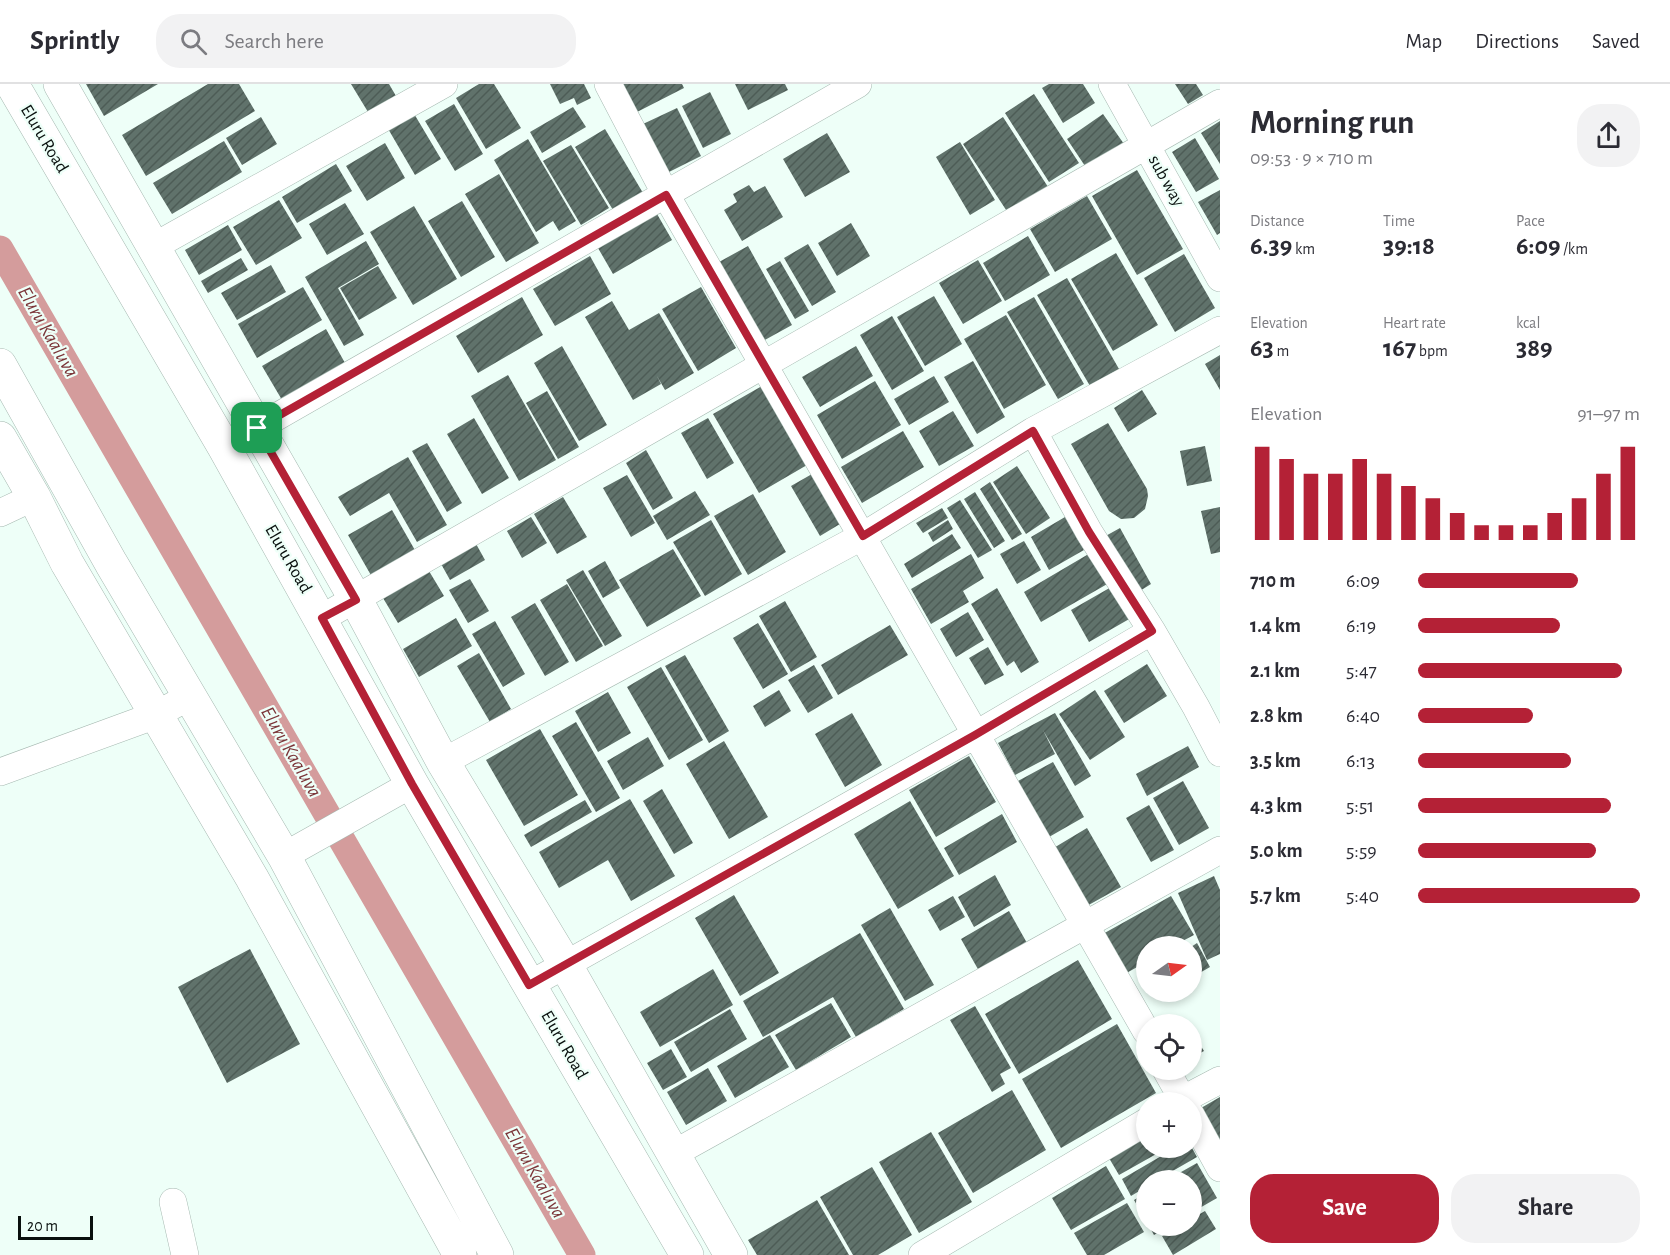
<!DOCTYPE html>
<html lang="en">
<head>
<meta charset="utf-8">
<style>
	:root { --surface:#fff; --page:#f2f2f3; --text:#2b2b33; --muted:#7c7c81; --line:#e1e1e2; --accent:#b42136 }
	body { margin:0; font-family:"Alegreya Sans",sans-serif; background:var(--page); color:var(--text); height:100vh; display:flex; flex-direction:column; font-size:22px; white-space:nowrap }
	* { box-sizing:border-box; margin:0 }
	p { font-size:20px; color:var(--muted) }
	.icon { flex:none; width:33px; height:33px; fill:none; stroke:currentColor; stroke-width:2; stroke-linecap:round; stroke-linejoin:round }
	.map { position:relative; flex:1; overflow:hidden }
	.side { display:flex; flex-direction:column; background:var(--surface); width:450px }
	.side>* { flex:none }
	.needle { width:39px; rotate:76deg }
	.fabs { position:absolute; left:1136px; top:852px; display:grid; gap:12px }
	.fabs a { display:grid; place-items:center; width:66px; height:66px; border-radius:50%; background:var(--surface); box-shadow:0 3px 9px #0003; font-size:30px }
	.scale { position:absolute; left:18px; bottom:15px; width:75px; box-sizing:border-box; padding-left:6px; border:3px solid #09100e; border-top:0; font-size:16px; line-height:21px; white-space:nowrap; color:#09100e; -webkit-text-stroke:4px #eefff8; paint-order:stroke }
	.pin { position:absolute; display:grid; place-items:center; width:51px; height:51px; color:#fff; margin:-26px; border-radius:12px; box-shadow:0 3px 9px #0006 }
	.round { display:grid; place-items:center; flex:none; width:63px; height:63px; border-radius:24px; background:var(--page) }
	.summary { display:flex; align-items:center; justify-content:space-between; height:102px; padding:0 30px }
	h1 { font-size:33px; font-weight:600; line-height:45px }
	.stats { display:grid; grid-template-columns:repeat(3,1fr); gap:9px; height:102px; padding:6px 30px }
	.stats div { display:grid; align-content:center }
	.stats b { font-size:26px; font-weight:600 }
	.stats small { font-size:16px; font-weight:400 }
	.stats p { font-size:16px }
	.chart { height:168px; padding:12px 30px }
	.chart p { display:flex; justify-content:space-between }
	.chart svg { width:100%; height:108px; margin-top:6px; stroke:var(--accent); stroke-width:6 }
	.button { display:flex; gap:12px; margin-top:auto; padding:12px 30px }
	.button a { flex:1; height:69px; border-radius:24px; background:var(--accent); color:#fff; font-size:24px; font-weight:600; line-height:69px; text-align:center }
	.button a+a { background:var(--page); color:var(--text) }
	ul { padding:0 30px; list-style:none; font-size:20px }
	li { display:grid; grid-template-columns:96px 72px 1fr; align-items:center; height:45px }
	li i { height:15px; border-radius:8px; background:var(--accent) }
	header { display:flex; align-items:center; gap:36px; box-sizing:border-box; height:84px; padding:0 30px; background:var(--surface); border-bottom:2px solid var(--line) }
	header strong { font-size:28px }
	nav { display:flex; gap:33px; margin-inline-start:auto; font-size:21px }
	.search { width:420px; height:54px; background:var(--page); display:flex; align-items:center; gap:15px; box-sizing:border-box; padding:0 21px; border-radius:24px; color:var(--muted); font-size:22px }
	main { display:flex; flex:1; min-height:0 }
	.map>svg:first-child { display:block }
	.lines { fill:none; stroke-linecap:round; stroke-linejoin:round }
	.canal { stroke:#d49c9c; stroke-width:27 }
	.building { fill:url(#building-hatch) }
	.minor-casing { stroke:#a6b9b1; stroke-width:28 }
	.major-casing { stroke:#a6b9b1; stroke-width:34 }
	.minor { stroke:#fff; stroke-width:27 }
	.major { stroke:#fff; stroke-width:33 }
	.route-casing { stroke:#fff; stroke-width:12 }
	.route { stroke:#b42136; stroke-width:8 }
	.labels { text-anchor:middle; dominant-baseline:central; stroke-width:4.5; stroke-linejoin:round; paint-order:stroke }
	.street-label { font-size:18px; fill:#09100e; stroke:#eefff8 }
	.water-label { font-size:20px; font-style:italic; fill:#7b3538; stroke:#eefff8 }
</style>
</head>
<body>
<header>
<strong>Sprintly</strong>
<div class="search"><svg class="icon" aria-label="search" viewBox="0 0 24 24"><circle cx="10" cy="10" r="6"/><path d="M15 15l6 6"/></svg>Search here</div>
<nav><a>Map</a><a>Directions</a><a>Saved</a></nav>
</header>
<main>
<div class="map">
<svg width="1220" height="1171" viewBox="0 0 1220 1171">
	<defs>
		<pattern id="building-hatch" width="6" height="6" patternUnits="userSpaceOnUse" patternTransform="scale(1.5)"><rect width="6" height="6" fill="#60726b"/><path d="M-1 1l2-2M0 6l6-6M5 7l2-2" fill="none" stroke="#4d5c56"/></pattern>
	</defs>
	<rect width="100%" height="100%" fill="#eefff8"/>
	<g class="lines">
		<path class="canal" d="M0,165L582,1171"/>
	</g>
	<path class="building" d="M86,0H158L104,32Z
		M208,0H239L255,27L146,92L122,51Z
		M351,0H389L396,12L368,28Z
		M479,0H494L521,44L486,65L456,14Z
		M550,0H584L591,14L577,21L574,14L560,20Z
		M623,0H682L684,4L637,28Z
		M735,0H785L788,6L748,26Z
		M1049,0H1083L1095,19L1063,39L1042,4Z
		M1175,0H1196L1203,11L1188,20Z
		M710,8L731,50L703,64L682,22Z
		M1034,10L1079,79L1049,98L1005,29Z
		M454,20L483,70L455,87L425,37Z
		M573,23L586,43L542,69L530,48Z
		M677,24L701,72L667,89L643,40Z
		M413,28L441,75L415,91L387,43Z
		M1103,30L1124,60L1087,85L1067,55Z
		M261,33L277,60L242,81L226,54Z
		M1003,33L1050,106L1010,132L963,60Z
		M1220,37V80L1201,49Z
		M605,45L643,109L613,126L575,63Z
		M827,49L850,88L805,113L783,75Z
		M1195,54L1219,95L1196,108L1172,68Z
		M528,55L576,137L559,147L553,137L536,148L494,76Z
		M224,57L242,88L172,130L153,99Z
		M960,58L995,116L970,131L936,73Z
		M385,59L405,94L367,117L346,82Z
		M571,61L609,124L581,141L543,77Z
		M336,80L352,107L297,139L282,113Z
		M1137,86L1183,165L1137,191L1092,112Z
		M499,90L539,159L506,178L465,110Z
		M749,101L754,108L765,102L783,133L742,157L724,126L737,118L733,110Z
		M1220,106V149L1217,151L1198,118Z
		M1087,112L1112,155L1055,188L1030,145Z
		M279,116L302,154L256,181L233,143Z
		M462,117L495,173L461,193L428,137Z
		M345,119L364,150L327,171L309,140Z
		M414,122L457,195L413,221L370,148Z
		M657,130L672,156L613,190L598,164Z
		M851,139L870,172L837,192L818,159Z
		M228,141L242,166L199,191L185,166Z
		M1028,152L1050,191L1005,217L983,179Z
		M366,157L379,180L338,204L364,251L344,262L305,193Z
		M808,160L836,208L812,222L784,174Z
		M748,162L792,241L763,257L719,178Z
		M1116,169L1158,241L1113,267L1071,195Z
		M1184,170L1215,224L1175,248L1144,194Z
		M590,172L611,210L555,242L533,205Z
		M241,174L248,186L208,209L201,197Z
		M978,176L1002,217L963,240L939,199Z
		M780,177L809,227L795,235L766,185Z
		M271,181L286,208L237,236L221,209Z
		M378,182L397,214L359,236L340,204Z
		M1067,194L1119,285L1090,302L1037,211Z
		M303,203L322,236L257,274L238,240Z
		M701,203L736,264L698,287L662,225Z
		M934,212L962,260L925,282L897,233Z
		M522,213L543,251L478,289L456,252Z
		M1034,213L1084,300L1058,315L1007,228Z
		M612,217L629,246L659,229L694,289L665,306L657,292L661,300L633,316L585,233Z
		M1006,231L1046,301L1004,325L964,255Z
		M892,232L924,287L892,306L860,251Z
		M326,245L345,279L282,316L262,282Z
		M562,262L607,341L579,357L534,279Z
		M856,262L873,292L820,323L802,293Z
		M1220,271V306L1205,280Z
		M973,277L1005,333L977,350L944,293Z
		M508,291L556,376L519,397L471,312Z
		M934,292L949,318L909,341L894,315Z
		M875,297L901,341L842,375L817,331Z
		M762,302L807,381L759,409L713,330Z
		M1142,306L1157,330L1128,348L1114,324Z
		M547,307L579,363L558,375L526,319Z
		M953,327L974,362L939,382L919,347Z
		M474,334L509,394L482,410L447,350Z
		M708,334L734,379L707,395L681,349Z
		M1108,339L1147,405L1148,412L1145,425L1134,434L1121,435L1109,427L1071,360Z
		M903,347L924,383L862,419L841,383Z
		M427,359L462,419L447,428L412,367Z
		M1205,362L1212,397L1187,402L1180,367Z
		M646,366L673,414L653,426L626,379Z
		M408,373L447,441L417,458L389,409L350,432L338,413Z
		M1017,382L1050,434L1026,450L993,398Z
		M812,390L840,440L820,452L791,402Z
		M627,391L655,439L631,453L603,404Z
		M990,398L1022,450L1012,456L980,405Z
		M695,407L710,431L667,456L653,432Z
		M975,408L1005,457L994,464L964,415Z
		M753,410L786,468L748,491L714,432Z
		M563,413L587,453L557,470L534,430Z
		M960,416L992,466L978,474L947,424Z
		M1220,423V468L1211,470L1201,427Z
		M942,424L948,434L923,449L916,439Z
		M392,426L416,468L372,493L348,451Z
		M531,433L547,459L522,474L507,447Z
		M1065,433L1084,466L1049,486L1031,453Z
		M711,436L742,490L705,512L673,458Z
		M948,436L953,445L933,458L928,449Z
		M1120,444L1151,500L1135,510L1102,454Z
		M952,450L961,464L912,494L904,480Z
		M1024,457L1041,486L1017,500L1000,470Z
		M475,458L485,476L450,496L440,478Z
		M673,465L701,512L647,543L619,496Z
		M1092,468L1109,499L1041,538L1024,508Z
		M971,470L984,494L963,507L969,518L931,540L911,505Z
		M605,477L620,504L603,514L588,487Z
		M583,486L622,552L605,562L566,496Z
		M429,487L444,512L398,539L383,514Z
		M470,495L489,527L468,539L449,506Z
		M567,500L603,562L576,578L540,516Z
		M1113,502L1131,534L1089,558L1071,526Z
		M997,504L1039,578L1021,589L1014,577L1007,582L971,520Z
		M785,517L817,573L791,588L759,532Z
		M535,519L569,578L545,592L511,533Z
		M968,528L984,556L956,573L940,545Z
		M456,534L472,562L419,593L403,565Z
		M495,537L525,590L503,603L472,550Z
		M758,539L788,590L763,605L733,554Z
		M890,541L908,571L838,611L821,581Z
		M988,563L1004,591L985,601L969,574Z
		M479,569L511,625L490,638L457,582Z
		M685,571L729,647L709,659L665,582Z
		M1147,580L1167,612L1124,639L1104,607Z
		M814,581L833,614L808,629L788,596Z
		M661,583L703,656L669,676L627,603Z
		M779,606L791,627L765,643L753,622Z
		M1095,606L1125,653L1090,676L1059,630Z
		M608,608L631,649L598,668L575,627Z
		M852,629L882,681L845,703L815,650Z
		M1055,629L1091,692L1075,702L1043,646L1055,670L1015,691L998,659Z
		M576,638L620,714L596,728L552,652Z
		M540,645L578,711L524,742L486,676Z
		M648,653L664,682L623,706L607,677Z
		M724,657L768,733L729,755L686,680Z
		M1188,662L1199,683L1147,712L1136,690Z
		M969,672L996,718L936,753L909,706Z
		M1053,678L1084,733L1049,753L1018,697Z
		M1183,697L1209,744L1179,761L1153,714Z
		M662,705L693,759L674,770L643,717Z
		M630,715L675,792L631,817L608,776L559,804L539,768Z
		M585,716L592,728L531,763L524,751Z
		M910,717L954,792L898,825L854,750Z
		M1149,721L1174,766L1151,778L1126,734Z
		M1002,730L1017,758L959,791L944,764Z
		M1087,744L1121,803L1085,823L1052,765Z
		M995,791L1011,821L974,843L958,813Z
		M1214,792L1220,806V870L1207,876L1178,809Z
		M734,811L779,889L740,912L695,834Z
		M953,812L965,833L940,847L928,826Z
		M1171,812L1194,851L1173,862H1146V878L1123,891L1101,851Z
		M890,824L934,901L905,917L861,841Z
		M1009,827L1027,859L979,887L961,855Z
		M860,849L904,925L856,953L833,913L763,953L743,917Z
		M1197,859L1210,883L1191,894V863Z
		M250,865L300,960L227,999L178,903Z
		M1078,876L1112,935L1019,990L985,930Z
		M713,885L733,921L660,963L640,928Z
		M831,919L851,953L796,986L775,951Z
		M975,922L1011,984L1000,990L1005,1000L992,1008L950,936Z
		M730,925L747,955L691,988L674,958Z
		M1117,940L1156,1009L1061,1064L1022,995Z
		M1191,946L1204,967L1191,974Z
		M770,951L789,983L735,1014L717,982Z
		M671,965L687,993L663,1006L647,979Z
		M708,984L727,1017L686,1041L667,1008Z
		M1012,1006L1046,1066L973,1109L938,1049Z
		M1220,1013V1056L1201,1024Z
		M931,1048L972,1118L919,1149L879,1078Z
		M1146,1052V1064H1167L1119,1091L1109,1074Z
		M1175,1064H1192L1197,1073L1157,1096H1146V1103L1131,1112L1122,1095Z
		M1197,1079L1217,1114L1191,1129V1096H1167Z
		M1106,1082L1125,1115L1071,1146L1052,1114Z
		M872,1083L912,1151L878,1171H853L820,1113Z
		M1146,1109V1137L1134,1116Z
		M817,1116L849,1171H757L748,1156Z
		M1127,1119L1144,1148L1104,1171H1087L1074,1149Z
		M1205,1127L1216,1145L1173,1171L1162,1152L1180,1142H1191V1135Z
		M1149,1142H1170L1154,1151Z"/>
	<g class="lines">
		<defs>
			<path id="minor" d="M608,0L666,111L1146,947
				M1112,0L1220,194
				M153,163L444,0
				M257,344L858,0
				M0,429L34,413
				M322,534L1220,19
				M1152,547L1196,623L1220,669
				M443,678L863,452L1033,347L1220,246
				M0,688L156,631L190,612
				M284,772L412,700
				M529,901L975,651L1152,547L1089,448L1033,347
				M1166,986L1184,1018
				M1178,1018L1220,996
				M1191,1031L1220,1084
				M673,1070L1220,766
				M173,1118L185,1171
				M922,1171L1146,1038"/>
			<path id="major" d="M12,0L224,363L412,700L687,1171
				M60,0L356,516L443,678L565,880L731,1171
				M0,281L111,479L284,772L497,1171
				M0,354L34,413L67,479L252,794L460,1171"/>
		</defs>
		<use href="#minor" class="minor-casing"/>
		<use href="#major" class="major-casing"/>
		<use href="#minor" class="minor"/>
		<use href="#major" class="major"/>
	</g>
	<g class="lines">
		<defs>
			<path id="route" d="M666,111L863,452L1033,347L1089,448L1152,547L975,651L529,901L412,700L322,534L356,516L257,344Z"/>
		</defs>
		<use href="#route" class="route-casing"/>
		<use href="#route" class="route"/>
	</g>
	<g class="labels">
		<g class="street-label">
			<text transform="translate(44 55) rotate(59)">Eluru Road</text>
			<text transform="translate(1166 97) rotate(61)">sub way</text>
			<text transform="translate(288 475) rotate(60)">Eluru Road</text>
			<text transform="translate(564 961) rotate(60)">Eluru Road</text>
		</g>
		<g class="water-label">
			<text transform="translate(48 248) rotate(60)">Eluru Kaaluva</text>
			<text transform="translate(291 668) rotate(60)">Eluru Kaaluva</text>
			<text transform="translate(535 1089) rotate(60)">Eluru Kaaluva</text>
		</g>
	</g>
</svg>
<div class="fabs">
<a><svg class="needle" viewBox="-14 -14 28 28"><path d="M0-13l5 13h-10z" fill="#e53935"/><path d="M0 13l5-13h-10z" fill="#7c7c81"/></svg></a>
<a><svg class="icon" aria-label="locate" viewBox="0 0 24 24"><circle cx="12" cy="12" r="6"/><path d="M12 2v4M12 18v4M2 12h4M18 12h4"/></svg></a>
<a>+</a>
<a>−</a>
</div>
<div class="scale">20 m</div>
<div class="pin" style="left:257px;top:344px;background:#1e9e55"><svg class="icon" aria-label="arrive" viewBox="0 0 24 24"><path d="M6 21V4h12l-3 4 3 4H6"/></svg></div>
</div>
<section class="side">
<div class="summary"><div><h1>Morning run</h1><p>09:53 · 9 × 710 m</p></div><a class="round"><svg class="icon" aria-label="share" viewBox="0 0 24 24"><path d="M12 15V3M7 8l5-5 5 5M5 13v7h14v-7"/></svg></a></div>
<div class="stats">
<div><p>Distance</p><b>6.39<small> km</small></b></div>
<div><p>Time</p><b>39:18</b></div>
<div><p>Pace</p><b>6:09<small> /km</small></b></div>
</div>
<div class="stats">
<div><p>Elevation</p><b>63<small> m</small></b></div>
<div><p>Heart rate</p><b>167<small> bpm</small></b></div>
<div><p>kcal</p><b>389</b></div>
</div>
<div class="chart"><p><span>Elevation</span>91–97 m</p>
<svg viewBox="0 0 160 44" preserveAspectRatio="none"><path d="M5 44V6M15 44V11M25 44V17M35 44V17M45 44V11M55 44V17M65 44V22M75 44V27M85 44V33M95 44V38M105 44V38M115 44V38M125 44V33M135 44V27M145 44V17M155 44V6"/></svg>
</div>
<ul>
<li><b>710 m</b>6:09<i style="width:72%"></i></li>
<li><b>1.4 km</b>6:19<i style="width:64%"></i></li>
<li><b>2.1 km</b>5:47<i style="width:92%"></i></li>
<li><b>2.8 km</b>6:40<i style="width:52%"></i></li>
<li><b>3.5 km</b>6:13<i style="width:69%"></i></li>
<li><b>4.3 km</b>5:51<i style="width:87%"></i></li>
<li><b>5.0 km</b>5:59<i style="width:80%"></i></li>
<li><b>5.7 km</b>5:40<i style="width:100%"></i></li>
</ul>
<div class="button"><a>Save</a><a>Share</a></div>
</section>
</main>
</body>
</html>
